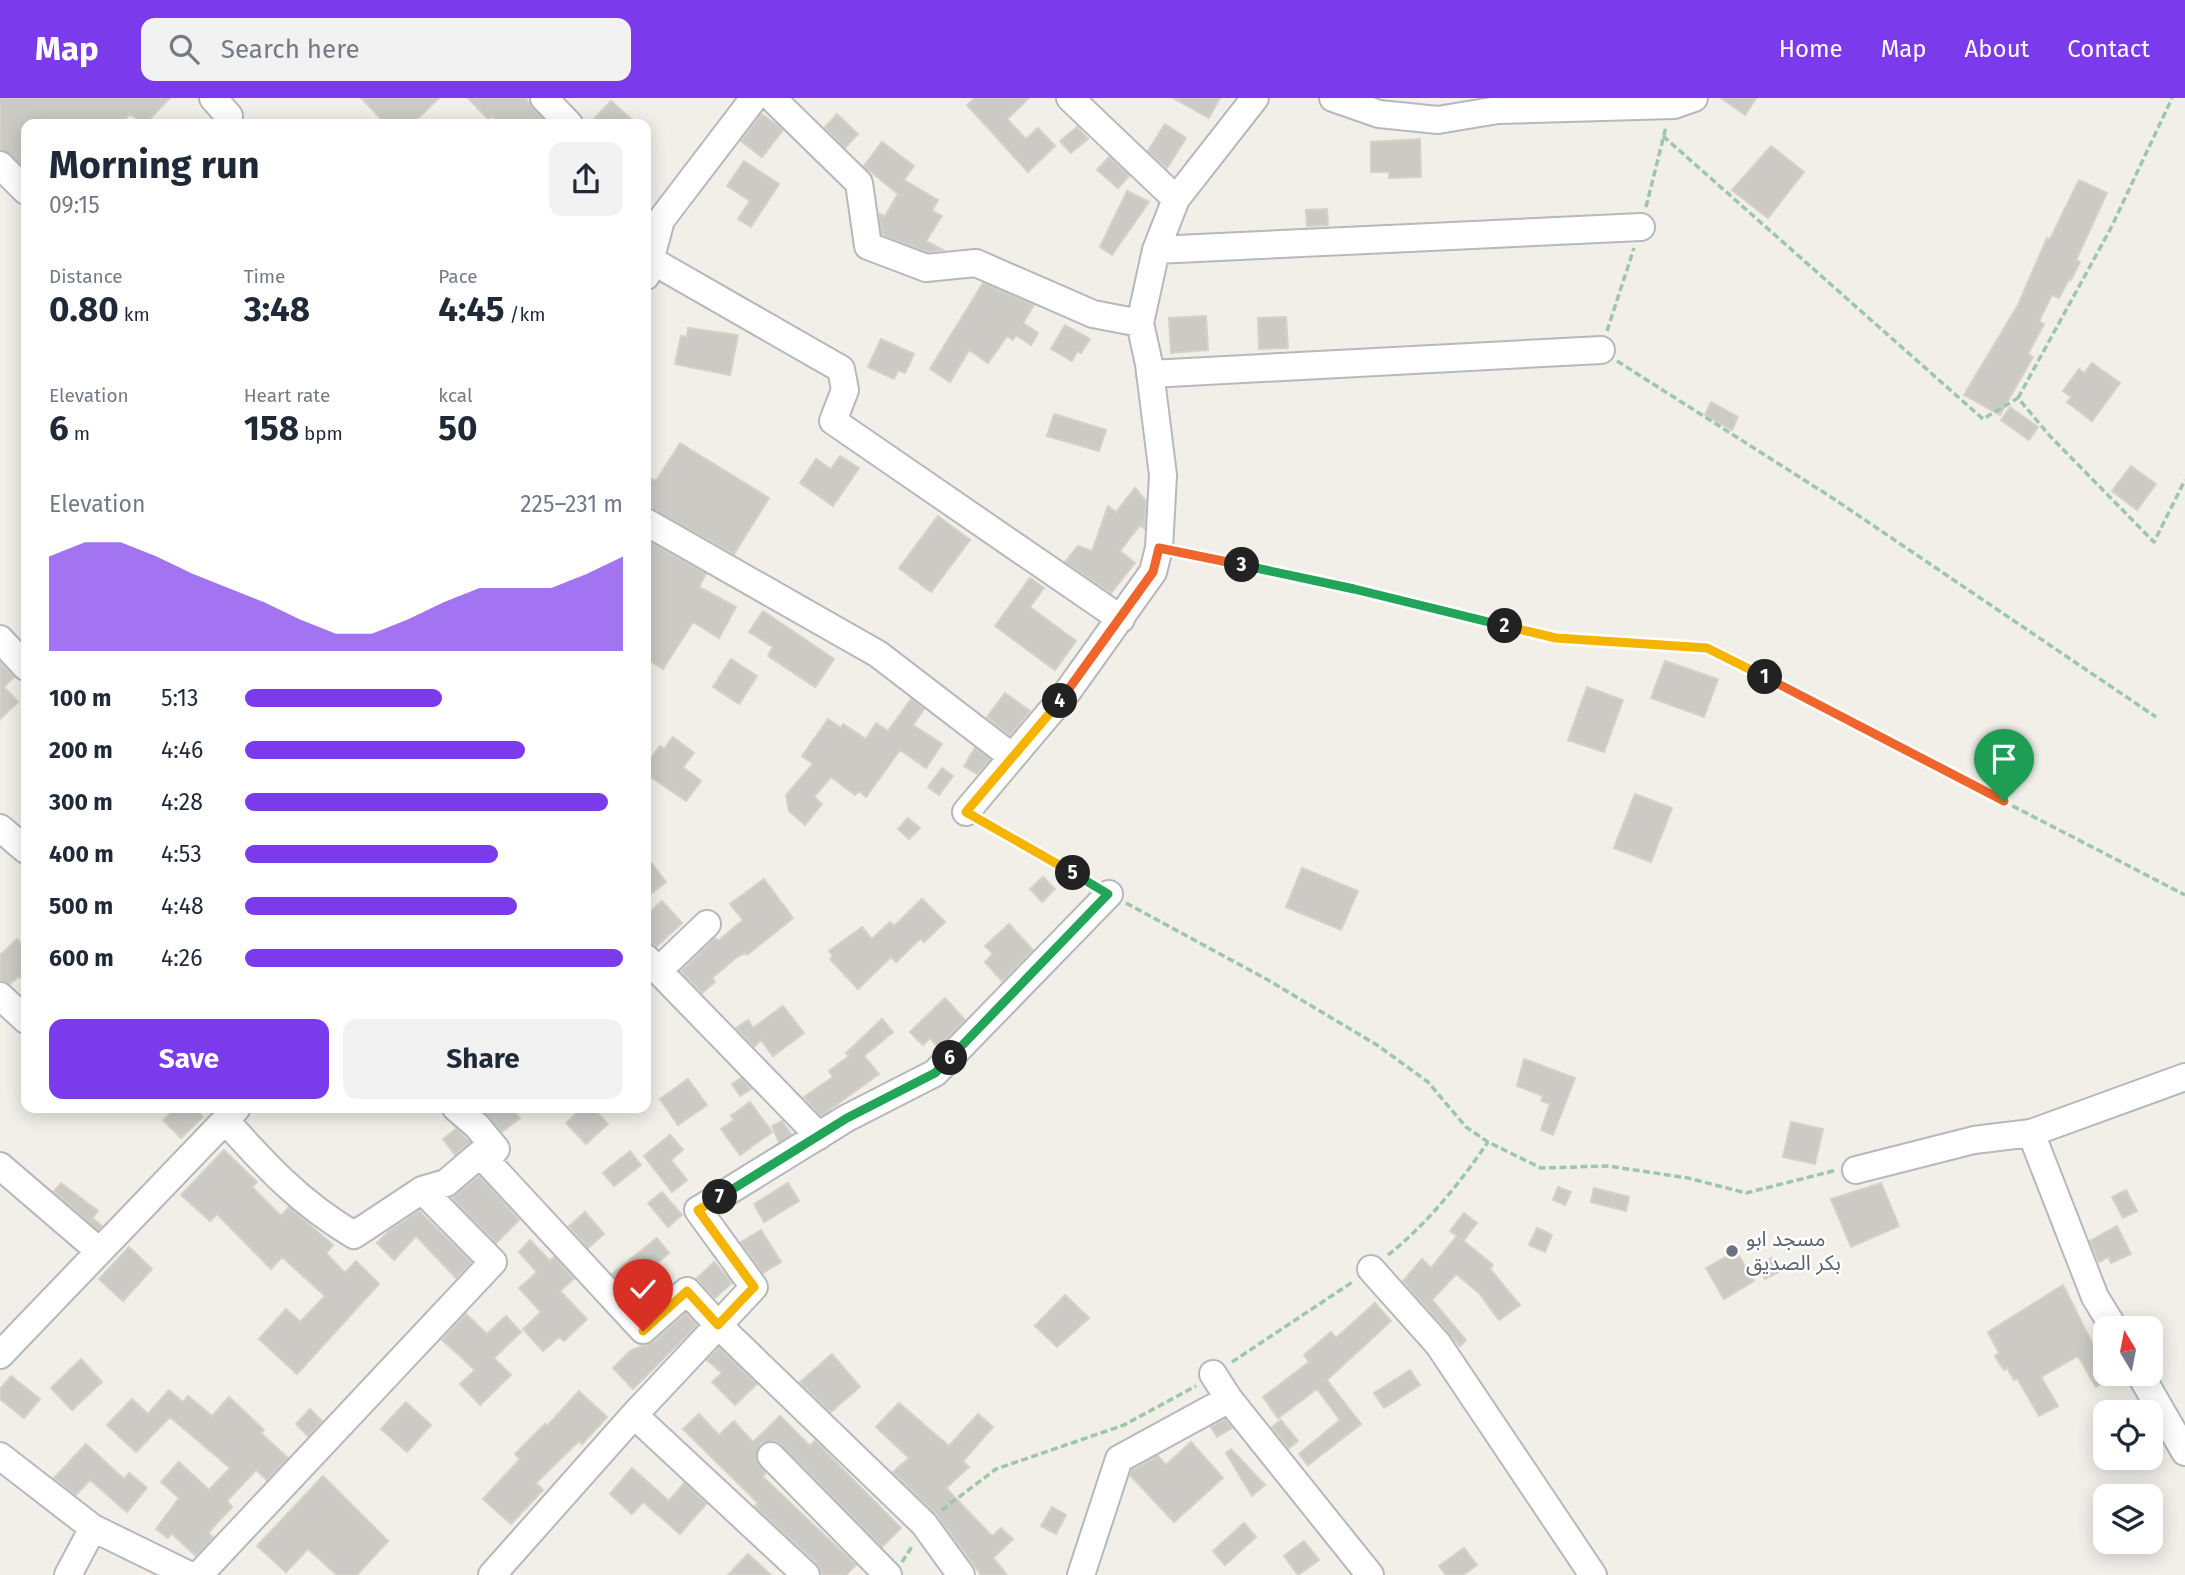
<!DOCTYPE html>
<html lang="en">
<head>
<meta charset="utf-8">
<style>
	:root { --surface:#fff; --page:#f2f2f3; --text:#1f2937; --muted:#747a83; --accent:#7c3aed }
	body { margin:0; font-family:"Fira Sans","Noto Sans Arabic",sans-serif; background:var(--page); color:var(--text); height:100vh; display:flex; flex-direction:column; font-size:26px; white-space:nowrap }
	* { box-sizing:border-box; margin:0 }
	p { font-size:23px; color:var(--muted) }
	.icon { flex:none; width:38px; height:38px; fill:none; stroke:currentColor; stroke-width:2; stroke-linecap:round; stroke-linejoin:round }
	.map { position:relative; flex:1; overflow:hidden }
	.panel { position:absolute; left:21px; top:21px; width:630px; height:994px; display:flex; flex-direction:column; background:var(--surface); border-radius:14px; box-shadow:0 4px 18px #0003 }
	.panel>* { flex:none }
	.needle { width:46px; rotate:350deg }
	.tools { position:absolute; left:2093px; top:1218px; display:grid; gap:14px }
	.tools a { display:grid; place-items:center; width:70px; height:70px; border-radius:14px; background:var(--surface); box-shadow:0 4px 18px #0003; font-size:35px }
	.pin { position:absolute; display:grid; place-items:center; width:60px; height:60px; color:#fff; margin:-72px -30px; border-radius:50% 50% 50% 0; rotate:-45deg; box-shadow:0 0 7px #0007 }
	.pin .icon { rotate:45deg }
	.km { position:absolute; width:35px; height:35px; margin:-18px; border-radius:50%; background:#222; color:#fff; font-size:19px; line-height:35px; text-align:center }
	.round { display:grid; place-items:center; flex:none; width:74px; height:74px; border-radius:14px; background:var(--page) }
	.overview { display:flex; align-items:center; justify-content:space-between; height:119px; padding:0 28px }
	h1 { font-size:38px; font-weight:700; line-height:52px }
	.figures { display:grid; grid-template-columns:repeat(3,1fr); gap:10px; height:119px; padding:7px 28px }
	.figures div { display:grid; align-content:center }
	.figures b { font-size:35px; font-weight:700 }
	.figures small { font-size:19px; font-weight:400 }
	.figures p { font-size:19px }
	.chart { height:196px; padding:14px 28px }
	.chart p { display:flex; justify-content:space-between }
	.chart svg { width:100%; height:126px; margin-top:7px; fill:var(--accent); opacity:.7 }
	.cta { display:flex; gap:14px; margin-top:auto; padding:14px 28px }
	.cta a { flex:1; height:80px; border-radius:14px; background:var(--accent); color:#fff; font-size:28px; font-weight:700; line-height:80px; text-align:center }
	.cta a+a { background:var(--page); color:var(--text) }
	ul { padding:0 28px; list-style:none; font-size:23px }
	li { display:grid; grid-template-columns:112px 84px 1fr; align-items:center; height:52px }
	li i { height:18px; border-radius:9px; background:var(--accent) }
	header { display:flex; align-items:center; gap:42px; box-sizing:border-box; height:98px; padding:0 35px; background:var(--accent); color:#fff }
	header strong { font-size:33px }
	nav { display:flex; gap:38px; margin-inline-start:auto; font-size:24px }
	.search { width:490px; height:63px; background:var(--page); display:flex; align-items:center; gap:18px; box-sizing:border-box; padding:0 24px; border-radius:14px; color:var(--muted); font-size:26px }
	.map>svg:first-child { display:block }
	.building { fill:#cccac5; stroke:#d6d1c6; stroke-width:2 }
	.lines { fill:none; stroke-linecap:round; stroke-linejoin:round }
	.minor-casing { stroke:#b5b8bc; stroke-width:30 }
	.path { stroke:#9cc7a9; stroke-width:3.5; stroke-dasharray:7 3.5; stroke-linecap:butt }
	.minor { stroke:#fff; stroke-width:26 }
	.split-1-casing { stroke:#fff; stroke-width:14 }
	.split-2-casing { stroke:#fff; stroke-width:14 }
	.split-3-casing { stroke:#fff; stroke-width:14 }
	.split-4-casing { stroke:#fff; stroke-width:14 }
	.split-5-casing { stroke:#fff; stroke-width:14 }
	.split-6-casing { stroke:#fff; stroke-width:14 }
	.split-7-casing { stroke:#fff; stroke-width:14 }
	.split-8-casing { stroke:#fff; stroke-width:14 }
	.split-1 { stroke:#f0652b; stroke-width:9 }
	.split-2 { stroke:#f5b400; stroke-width:9 }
	.split-3 { stroke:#22a559; stroke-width:9 }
	.split-4 { stroke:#f0652b; stroke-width:9 }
	.split-5 { stroke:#f5b400; stroke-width:9 }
	.split-6 { stroke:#22a559; stroke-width:9 }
	.split-7 { stroke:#22a559; stroke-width:9 }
	.split-8 { stroke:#f5b400; stroke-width:9 }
	.worship-dot { fill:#6b7280; stroke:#fff; stroke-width:2.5 }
	.labels { text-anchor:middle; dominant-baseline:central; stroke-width:5; stroke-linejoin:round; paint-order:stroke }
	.worship-label { font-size:21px; fill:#5b616d; stroke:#fff; text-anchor:start }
</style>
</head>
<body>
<header>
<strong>Map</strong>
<div class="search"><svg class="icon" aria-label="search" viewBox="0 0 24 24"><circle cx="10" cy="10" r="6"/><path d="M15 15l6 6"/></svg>Search here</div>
<nav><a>Home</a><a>Map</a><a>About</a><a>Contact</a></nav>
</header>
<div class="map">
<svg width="2185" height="1477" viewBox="0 0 2185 1477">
	<rect width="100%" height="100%" fill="#f1efe8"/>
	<path class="building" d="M0,0H170L145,26L130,16L120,26H26V71L0,50Z
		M361,0H439L412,26H386Z
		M468,0H525L547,26H500L492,18L488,21Z
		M975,0H1029L1007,21L1026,41L1038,30L1055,48L1028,74L967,7Z
		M1173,0H1220L1209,20Z
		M1721,0H1756L1745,17Z
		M611,3L637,26H589Z
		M762,16L783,32L762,59L741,43Z
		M837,16L858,36L845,50L825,29Z
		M1165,26L1186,40L1167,70L1148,53Z
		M1077,29L1088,41L1071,55L1060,43Z
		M1420,41L1421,79L1389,80V74H1371V44Z
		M882,44L914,68L904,82L938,102L932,113L942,118L926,143L943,152L928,154L882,137L879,116L885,118L898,96L864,68Z
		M1771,48L1804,74L1768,120L1732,92Z
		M1109,59L1129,78L1118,90L1097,72Z
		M744,63L779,86L751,129L738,121L750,103L727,88Z
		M2079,82L2107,95L2076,162L2080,164L2071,182L2069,181L2059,200L2052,197L2039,223L2044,226L2028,256L2033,259L2000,317L1964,297L2018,207L2047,140L2050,141Z
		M1127,93L1149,104L1112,157L1100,149Z
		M1327,111L1328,127L1307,128L1306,112Z
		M983,185L1034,207L1023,225L1038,235L1031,247L1016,237L1013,242L1007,238L988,265L969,252L950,284L930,271Z
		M1206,218L1208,252L1171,255L1169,220Z
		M1286,219L1288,250L1259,251L1258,220Z
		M1065,227L1090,241L1081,255L1077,253L1072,263L1051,251Z
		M688,230L738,237L730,277L675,266L681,238L687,239Z
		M881,241L914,256L905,275L898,272L894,281L868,269Z
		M2092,265L2120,285L2092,323L2067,304L2071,299L2063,293L2079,271L2084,275Z
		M1711,304L1738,319L1732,332L1705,317Z
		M2010,309L2038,329L2029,342L2001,322Z
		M1054,316L1106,332L1099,353L1047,338Z
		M680,345L769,400L734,456L646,408V378L656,383Z
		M840,358L859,370L833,408L800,385L816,361L831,371Z
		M2131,368L2156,386L2137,412L2112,393Z
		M1135,390L1146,403L1144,430L1140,427L1120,453L1135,465L1111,495L1065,464L1078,448L1092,453L1108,408L1116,414Z
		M938,418L970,442L931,494L899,470Z
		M646,442L706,476L699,489L736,509L719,540L693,524L663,571L646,560Z
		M1030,480L1044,490L1030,509L1076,543L1055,572L995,528Z
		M763,513L834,561L815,589L768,558L773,549L749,534Z
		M731,561L757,578L739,606L713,589Z
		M1665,563L1718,581L1704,619L1651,600Z
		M0,564L14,579L4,589L18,604L0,621Z
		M1587,589L1623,602L1604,654L1568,642Z
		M1005,595L1030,613L1010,637L987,619Z
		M911,601L924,611L913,627L942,646L926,670L900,652L866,699L859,693L855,697L831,679L814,699L822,706L805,727L789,713L786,697L813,666L802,658L828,621L841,630L843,626L866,641L876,625L888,633Z
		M673,639L694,655L683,669L701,683L686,703L646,676V667L660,648L664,651Z
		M975,650L990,661L977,676L964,668Z
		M942,670L953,678L939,697L928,689Z
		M1635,696L1672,710L1651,764L1614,750Z
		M908,720L920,730L909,741L898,731Z
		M646,758L666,784L652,795L646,787Z
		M1302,770L1358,793L1341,832L1286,809Z
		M1043,779L1055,791L1042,804L1030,791Z
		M764,781L793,820L747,857L745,855L737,859L712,880L715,884L702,895L681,873L715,840L718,843L743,822L730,806Z
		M922,801L945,824L924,844L921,840L896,864L891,859L858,891L830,861L833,858L829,853L862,829L872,841L890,824L894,828Z
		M662,803L682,825L657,848L646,845V818Z
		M1009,826L1033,852L1002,883L985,864L993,856L985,848Z
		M17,841L26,851V885L19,878L10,886L0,883V857Z
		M945,900L965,922L938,949L930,940L923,947L910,934Z
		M783,908L804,935L773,958L761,942L754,949L736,930L748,922L753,930Z
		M882,921L893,934L864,958L879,976L821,1018L804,999L833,979L829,973L849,958L846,955Z
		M1524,961L1575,980L1553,1037L1541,1032L1550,1006L1541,1003L1543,998L1517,988Z
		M741,980L751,991L740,998L732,986Z
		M688,981L707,1007L678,1027L660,1001Z
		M750,1004L772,1034L740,1057L721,1031L734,1022L731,1018Z
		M177,1010H195L203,1019L181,1040L163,1022Z
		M480,1010H511L520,1020L502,1034Z
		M582,1010H593L608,1026L586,1046L566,1025Z
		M782,1023L791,1036L779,1044L772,1028Z
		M1791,1024L1823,1031L1815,1066L1783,1059Z
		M456,1031L470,1044L455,1057L443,1041Z
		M670,1037L683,1052L671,1062L687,1082L672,1094L644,1058Z
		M224,1052L257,1084L252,1089L281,1118L289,1109L333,1147L326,1155L345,1175L356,1163L379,1186L297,1276L259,1241L286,1211L300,1224L325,1198L282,1159L271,1171L217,1116L210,1123L181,1097Z
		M630,1053L641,1067L614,1088L603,1075Z
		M479,1078L519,1122L496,1145L452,1100Z
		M61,1085L98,1113L92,1120L102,1128L98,1132L54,1093Z
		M788,1085L799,1103L764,1124L754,1106Z
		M1881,1085L1899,1128L1851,1149L1831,1101Z
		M1558,1089L1571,1094L1565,1107L1553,1102Z
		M1594,1090L1629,1099L1626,1113L1591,1104Z
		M2126,1092L2137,1113L2123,1120L2112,1099Z
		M662,1094L682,1117L668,1129L648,1105Z
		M419,1113L471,1164L456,1180L416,1138L394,1162L377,1145L388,1134Z
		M585,1114L604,1136L588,1150L569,1128Z
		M1464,1115L1477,1125L1463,1143L1460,1140L1493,1167L1490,1171L1520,1207L1499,1222L1479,1195L1456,1176L1432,1202L1466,1242L1460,1248L1403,1183L1422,1161L1431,1170L1457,1138L1450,1133Z
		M2117,1128L2131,1156L2111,1165L2108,1159L2099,1164L2090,1143Z
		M1537,1130L1552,1137L1545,1154L1529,1147Z
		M761,1132L781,1164L763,1175L741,1144Z
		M657,1140L669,1155L626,1191L612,1176Z
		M530,1142L550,1163L554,1159L574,1181L560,1193L587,1221L564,1243L559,1239L543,1253L523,1231L541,1214L519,1190L537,1174L519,1154Z
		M129,1149L152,1171L123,1203L99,1181Z
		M1736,1153L1754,1183L1724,1201L1706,1170Z
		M1772,1160L1779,1174L1765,1181L1758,1168Z
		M714,1164L732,1185L715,1200L696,1181Z
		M2063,1187L2093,1247L2105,1243V1283L2096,1289L2078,1258L2041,1279L2058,1308L2039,1318L2017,1280L2014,1282L2007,1270L2004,1272L1995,1258L1999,1255L1988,1234Z
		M1065,1197L1089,1220L1057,1249L1035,1228Z
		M1375,1205L1391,1223L1327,1282L1361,1326L1308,1367L1299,1356L1340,1322L1317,1291L1278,1320L1263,1299L1309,1264L1304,1257L1331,1234L1336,1240Z
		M686,1215L697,1227L633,1291L613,1270L631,1252L653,1244Z
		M466,1216L487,1236L506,1218L521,1234L494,1260L511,1277L480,1307L460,1286L475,1272L442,1242Z
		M719,1250L757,1286L735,1307L712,1284L722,1275L707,1262Z
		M832,1256L860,1289L831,1314L800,1284Z
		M81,1261L102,1284L72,1312L51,1290Z
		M1410,1272L1420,1287L1384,1310L1374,1295Z
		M11,1278L40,1301L24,1320L0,1301V1291Z
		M169,1292L183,1304L188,1298L212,1318L229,1299L264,1332L261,1335L288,1360L267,1382L256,1372L227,1403L232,1409L208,1435L213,1439L196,1458L171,1435L168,1440L156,1431L179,1400L161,1384L179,1364L209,1392L230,1370L170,1319L136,1354L107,1327L132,1301L148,1316Z
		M579,1293L607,1319L582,1346L579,1343L536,1385L543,1392L511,1426L483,1401L520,1361L515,1356L545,1326L547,1328Z
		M406,1304L431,1327L407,1354L381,1331Z
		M899,1305L949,1348L978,1316L993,1329L963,1363L969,1369L946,1390L992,1438L1001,1430L1013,1441L993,1460L1007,1477H981L937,1417L893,1374L909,1360L876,1329Z
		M310,1311L322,1323L308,1338L296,1326Z
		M699,1316L719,1337L734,1323L753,1344L780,1318L810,1348L815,1343L901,1430L882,1449L782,1347L775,1343L760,1346L756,1361L766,1375L763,1379L856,1467L846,1477H823L817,1465L755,1408L758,1405L683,1331Z
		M1225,1321L1232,1330L1217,1339L1211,1329Z
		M1281,1322L1298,1343L1289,1350L1272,1329Z
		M1191,1344L1223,1380L1174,1424L1130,1377L1132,1372L1158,1358L1166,1367Z
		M86,1346L124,1381L129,1375L147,1390L127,1414L90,1382L76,1397L54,1380Z
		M1231,1351L1265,1387L1252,1398L1226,1355Z
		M632,1370L669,1403L684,1385L706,1406L680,1436L643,1404L632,1416L610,1396Z
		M323,1378L388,1443L357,1477H337L308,1451L286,1474L257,1448Z
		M1052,1409L1066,1417L1056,1436L1041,1428Z
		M1244,1425L1256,1439L1225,1467L1213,1453Z
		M1304,1443L1319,1462L1298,1477L1284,1458Z
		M1464,1450L1477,1467L1463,1477H1446L1439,1468Z
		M748,1456L771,1477H728Z"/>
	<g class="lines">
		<defs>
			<path id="minor" d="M213,0L229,18
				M544,0L569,26
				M772,0L859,85L868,148L926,170L976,165L1093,216L1140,225
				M1070,0L1176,101
				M1333,0L1379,16L1438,22L1498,12L1674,7L1694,0
				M0,67L26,93
				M1156,152L1641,129
				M649,161L841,271L845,292L833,323L1121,521
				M646,178L661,122L754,0
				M1150,276L1601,252
				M646,424L878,556L1011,658
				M0,541L26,569
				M966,714L1068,593L1153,474L1159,450L1163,377L1149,266L1140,225L1156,152L1176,101L1255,0
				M0,730L26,752
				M646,860L819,1038
				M659,872L707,826
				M0,898L26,922
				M456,1010L477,1028L496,1051L486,1061
				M225,1022C266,1068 300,1105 354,1137L422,1092L446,1085L480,1056L643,1232L687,1193L718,1227L924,1426L961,1477
				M2031,1035L2095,1199L2114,1230
				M0,1068L98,1152
				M1856,1072L1974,1042L2031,1035L2185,979
				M1371,1171L1438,1246L1593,1477
				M0,1257L236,1011
				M1213,1276L1229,1301L1370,1477
				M2140,1276L2185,1354
				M634,1317L806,1477
				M0,1358L93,1430L189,1477
				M771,1358L888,1477
				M68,1477L93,1430
				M199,1477L493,1164L422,1092
				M492,1477L634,1317L754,1189L698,1112L847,1020L935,975L1109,796
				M1081,1477L1119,1361L1229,1301"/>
		</defs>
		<use href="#minor" class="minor-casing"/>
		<path class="path" d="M1663,38L1983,321L2018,300L2049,337L2154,444L2185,382
			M1646,109L1666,29
			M1607,233L1634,150
			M1617,263L1834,401L2156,619
			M2018,300L2112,128L2172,0
			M1179,454L1354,491L1556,540L1707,550L2185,797
			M983,724L1092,786
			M1126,805L1268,882L1377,947L1428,984L1466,1029L1488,1044L1541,1070L1608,1068L1688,1080L1746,1095L1837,1072
			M1388,1157C1428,1125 1459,1086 1488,1044
			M1232,1264L1354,1183
			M942,1412L996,1371L1124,1327L1196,1288
			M902,1464L913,1447"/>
		<use href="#minor" class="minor"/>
	</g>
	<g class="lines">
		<defs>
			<path id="split-1" d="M1765,579L2004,703"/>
			<path id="split-2" d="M1505,528L1556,540L1707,550L1765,579"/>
			<path id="split-3" d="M1242,467L1354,491L1505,528"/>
			<path id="split-4" d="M1060,603L1153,474L1159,450L1242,467"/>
			<path id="split-5" d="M1060,603L966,714L1073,775"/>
			<path id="split-6" d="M950,960L1108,796L1073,775"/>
			<path id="split-7" d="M720,1099L847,1020L935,975L950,960"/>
			<path id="split-8" d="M643,1233L687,1193L718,1227L754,1189L698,1112L720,1099"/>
		</defs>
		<use href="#split-1" class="split-1-casing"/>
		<use href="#split-2" class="split-2-casing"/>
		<use href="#split-3" class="split-3-casing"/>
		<use href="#split-4" class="split-4-casing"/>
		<use href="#split-5" class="split-5-casing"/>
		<use href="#split-6" class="split-6-casing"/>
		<use href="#split-7" class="split-7-casing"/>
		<use href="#split-8" class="split-8-casing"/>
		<use href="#split-1" class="split-1"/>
		<use href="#split-2" class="split-2"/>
		<use href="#split-3" class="split-3"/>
		<use href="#split-4" class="split-4"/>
		<use href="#split-5" class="split-5"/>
		<use href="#split-6" class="split-6"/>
		<use href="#split-7" class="split-7"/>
		<use href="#split-8" class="split-8"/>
	</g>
	<circle class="worship-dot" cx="1732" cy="1153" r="7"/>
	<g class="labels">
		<g class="worship-label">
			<text x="1746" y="1141">مسجد ابو<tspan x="1746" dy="24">بكر الصديق</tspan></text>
		</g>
	</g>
</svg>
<div class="tools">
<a><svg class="needle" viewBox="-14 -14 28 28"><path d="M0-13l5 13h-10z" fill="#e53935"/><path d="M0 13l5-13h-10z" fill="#747a83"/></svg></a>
<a><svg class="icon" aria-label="locate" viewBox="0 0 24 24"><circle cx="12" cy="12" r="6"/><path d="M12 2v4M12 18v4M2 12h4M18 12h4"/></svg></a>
<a><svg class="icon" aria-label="layers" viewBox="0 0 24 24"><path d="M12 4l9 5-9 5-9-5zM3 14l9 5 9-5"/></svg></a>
</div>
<div class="pin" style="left:2004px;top:703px;background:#1e9e55"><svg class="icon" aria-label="arrive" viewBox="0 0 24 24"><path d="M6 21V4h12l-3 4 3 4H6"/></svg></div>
<div class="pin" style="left:643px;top:1233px;background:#d93025"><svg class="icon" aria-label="check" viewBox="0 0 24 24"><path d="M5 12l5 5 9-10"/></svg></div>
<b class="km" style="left:1765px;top:579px">1</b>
<b class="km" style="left:1505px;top:528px">2</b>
<b class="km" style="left:1242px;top:467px">3</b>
<b class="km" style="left:1060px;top:603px">4</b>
<b class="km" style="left:1073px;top:775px">5</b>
<b class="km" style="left:950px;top:960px">6</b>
<b class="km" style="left:720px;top:1099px">7</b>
<section class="panel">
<div class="overview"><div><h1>Morning run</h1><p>09:15</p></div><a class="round"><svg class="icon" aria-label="share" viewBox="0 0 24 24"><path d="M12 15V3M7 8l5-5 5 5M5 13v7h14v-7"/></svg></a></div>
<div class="figures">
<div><p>Distance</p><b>0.80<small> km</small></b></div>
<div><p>Time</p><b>3:48</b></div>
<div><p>Pace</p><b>4:45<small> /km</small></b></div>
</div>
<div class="figures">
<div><p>Elevation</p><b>6<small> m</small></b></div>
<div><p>Heart rate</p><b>158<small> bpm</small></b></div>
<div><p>kcal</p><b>50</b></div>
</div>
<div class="chart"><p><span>Elevation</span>225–231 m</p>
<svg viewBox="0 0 160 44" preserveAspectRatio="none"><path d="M0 44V11L10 6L20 6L30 11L40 17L50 22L60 27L70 33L80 38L90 38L100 33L110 27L120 22L130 22L140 22L150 17L160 11V44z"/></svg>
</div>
<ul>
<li><b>100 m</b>5:13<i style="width:52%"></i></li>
<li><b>200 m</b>4:46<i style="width:74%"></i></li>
<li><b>300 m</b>4:28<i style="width:96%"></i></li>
<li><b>400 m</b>4:53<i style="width:67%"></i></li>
<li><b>500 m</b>4:48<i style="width:72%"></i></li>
<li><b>600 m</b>4:26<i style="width:100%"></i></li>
</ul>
<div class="cta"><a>Save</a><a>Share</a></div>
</section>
</div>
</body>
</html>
